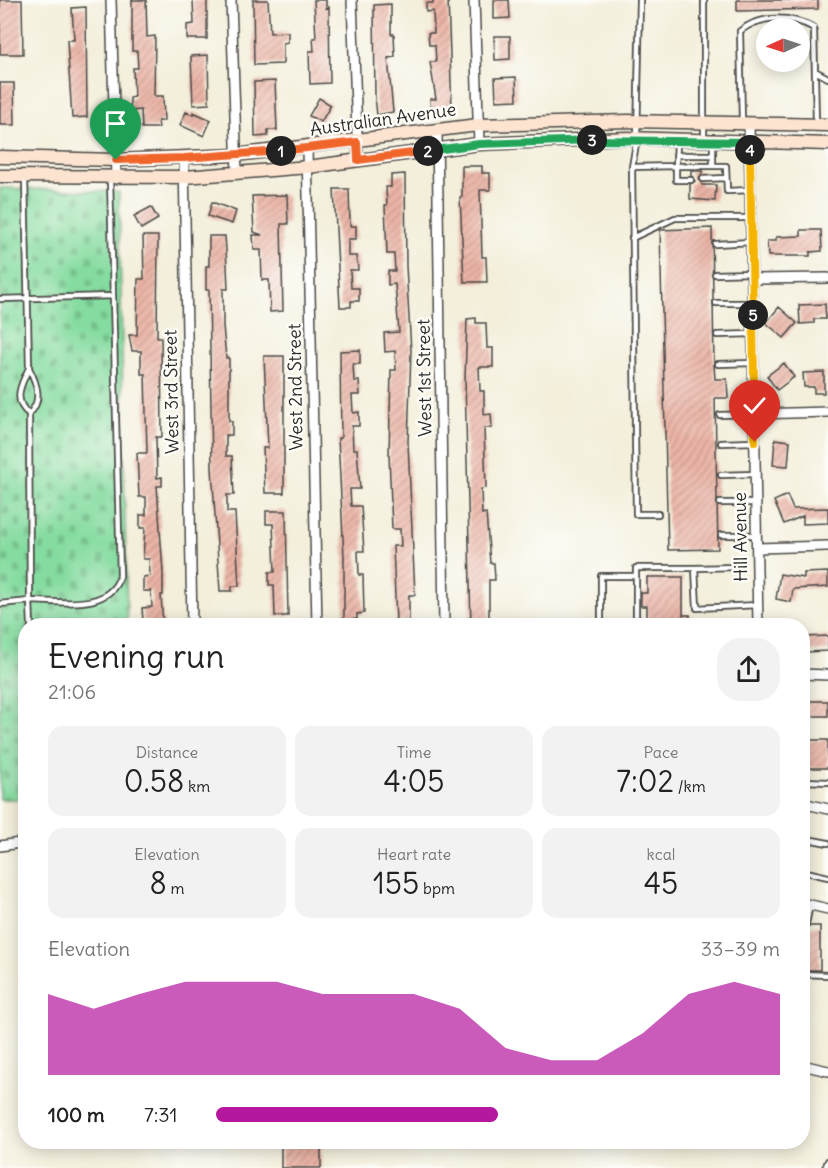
<!DOCTYPE html>
<html lang="en">
<head>
<meta charset="utf-8">
<style>
	:root { --surface:#fff; --page:#f2f2f2; --text:#222; --muted:#767676; --accent:#b5179e }
	body { margin:0; font-family:Delius,sans-serif; background:var(--page); color:var(--text); height:100vh; display:flex; flex-direction:column; font-size:22px; white-space:nowrap }
	* { box-sizing:border-box; margin:0 }
	p { font-size:20px; color:var(--muted) }
	.icon { flex:none; width:33px; height:33px; fill:none; stroke:currentColor; stroke-width:2; stroke-linecap:round; stroke-linejoin:round }
	.map { position:relative; flex:1; overflow:hidden }
	.drawer { position:absolute; left:18px; top:618px; width:792px; height:531px; display:flex; flex-direction:column; background:var(--surface); border-radius:24px; box-shadow:0 3px 15px #0003 }
	.drawer>* { flex:none }
	.needle { width:39px; rotate:267deg }
	.tools { position:absolute; left:756px; top:18px; display:grid; gap:12px }
	.tools a { display:grid; place-items:center; width:54px; height:54px; border-radius:50%; background:var(--surface); box-shadow:0 3px 15px #0003; font-size:30px }
	.pin { position:absolute; display:grid; place-items:center; width:51px; height:51px; color:#fff; margin:-62px -26px; border-radius:50% 50% 50% 0; rotate:-45deg; box-shadow:0 0 6px #0007 }
	.pin .icon { rotate:45deg }
	.km { position:absolute; width:30px; height:30px; margin:-15px; border-radius:50%; background:#222; color:#fff; font-size:16px; line-height:30px; text-align:center }
	.round { display:grid; place-items:center; flex:none; width:63px; height:63px; border-radius:24px; background:var(--page) }
	.summary { display:flex; align-items:center; justify-content:space-between; height:102px; padding:0 30px }
	h1 { font-size:33px; font-weight:600; line-height:45px }
	.figures { display:grid; grid-template-columns:repeat(3,1fr); gap:9px; height:102px; padding:6px 30px }
	.figures div { display:grid; align-content:center; border-radius:15px; background:var(--page); text-align:center }
	.figures b { font-size:30px; font-weight:600 }
	.figures small { font-size:16px; font-weight:400 }
	.figures p { font-size:16px }
	.chart { height:168px; padding:12px 30px }
	.chart p { display:flex; justify-content:space-between }
	.chart svg { width:100%; height:108px; margin-top:6px; fill:var(--accent); opacity:.7 }
	ul { padding:0 30px; list-style:none; font-size:20px }
	li { display:grid; grid-template-columns:96px 72px 1fr; align-items:center; height:45px }
	li i { height:15px; border-radius:8px; background:var(--accent) }
	.map>svg:first-child { display:block }
	.cemetery { fill:url(#cemetery-stones); stroke:#588466; stroke-width:1.5 }
	.building { fill:url(#building-hatch) }
	.lines { fill:none; stroke-linecap:round; stroke-linejoin:round }
	.lane-casing { stroke:#494845; stroke-width:8 }
	.street-casing { stroke:#494845; stroke-width:12 }
	.secondary-casing { stroke:#494845; stroke-width:15 }
	.lane { stroke:#fff; stroke-width:4.5 }
	.street { stroke:#fff; stroke-width:9 }
	.secondary { stroke:#fde4d1; stroke-width:12 }
	.split-1-casing { stroke:#fff; stroke-width:12 }
	.split-2-casing { stroke:#fff; stroke-width:12 }
	.split-3-casing { stroke:#fff; stroke-width:12 }
	.split-4-casing { stroke:#fff; stroke-width:12 }
	.split-5-casing { stroke:#fff; stroke-width:12 }
	.split-6-casing { stroke:#fff; stroke-width:12 }
	.split-1 { stroke:#f0652b; stroke-width:8 }
	.split-2 { stroke:#f0652b; stroke-width:8 }
	.split-3 { stroke:#22a559; stroke-width:8 }
	.split-4 { stroke:#22a559; stroke-width:8 }
	.split-5 { stroke:#f5b400; stroke-width:8 }
	.split-6 { stroke:#f5b400; stroke-width:8 }
	.labels { text-anchor:middle; dominant-baseline:central; stroke-width:5; stroke-linejoin:round; paint-order:stroke }
	.street-label { font-size:18px; fill:#2b2b2b; stroke:#fdfcf7 }
</style>
</head>
<body>
<div class="map">
<svg width="828" height="1168" viewBox="0 0 828 1168">
	<defs>
		<pattern id="cemetery-stones" width="16" height="16" patternUnits="userSpaceOnUse" patternTransform="scale(1.5)"><rect width="16" height="16" fill="#85dca0"/><path d="M2 7V4a2 2 0 0 1 4 0v3zM10 15v-3a2 2 0 0 1 4 0v3z" fill="#73bd8a"/></pattern>
		<pattern id="building-hatch" width="6" height="6" patternUnits="userSpaceOnUse" patternTransform="scale(1.5)"><rect width="6" height="6" fill="#ecb5a7"/><path d="M-1 1l2-2M0 6l6-6M5 7l2-2" fill="none" stroke="#bf9388"/></pattern>
	</defs>
	<rect width="100%" height="100%" fill="#fdfcf7"/>
	<filter id="ink" filterUnits="userSpaceOnUse"><feTurbulence type="fractalNoise" baseFrequency=".0167" numOctaves="2"/><feDisplacementMap in="SourceGraphic" scale="12" xChannelSelector="R" yChannelSelector="G"/><feConvolveMatrix kernelMatrix="1 2 1 2 8 2 1 2 1" color-interpolation-filters="sRGB"/></filter>
	<filter id="wash" filterUnits="userSpaceOnUse"><feTurbulence type="fractalNoise" baseFrequency=".008" numOctaves="4" result="noise"/><feDisplacementMap in="SourceGraphic" scale="24" xChannelSelector="R" yChannelSelector="G"/><feGaussianBlur stdDeviation="1.35" result="paint"/><feColorMatrix in="noise" values="0 0 0 0 0 0 0 0 0 0 0 0 0 0 0 0 0 1.4 0 .05"/><feComposite in="paint" operator="in"/></filter>
	<g filter="url(#wash)">
		<rect width="100%" height="100%" fill="#f3efdb"/>
		<path class="cemetery" d="M0,188L119,192L127,625L26,626L25,799H0Z"/>
		<g id="blocks">
			<path class="building" d="M0,0H22L23,54H0Z
				M132,0H146L147,37L155,36L154,96H163L164,121H158L159,128H142L141,110L130,111V98L134,97L133,68H138L137,51H132Z
				M193,0H207V39H187V25L194,24Z
				M253,0H268L270,33L288,32V42L283,43V64L254,65Z
				M314,0H326V8L329,7L330,83L310,84L309,51H314L313,38H316Z
				M433,0H448L452,110L431,112L430,99H436L430,62H436L435,45H429L428,33H434L433,11L426,12V3H433Z
				M494,0H509L510,18L494,19Z
				M737,0H818V9L737,11Z
				M391,4V34H394L395,57L388,58L393,112L377,115L375,97L374,5Z
				M86,7L87,117L72,118L67,40H74L72,8Z
				M494,36H510V59L495,60Z
				M208,55L209,104L193,105L191,56Z
				M516,77L517,100L496,101L495,78Z
				M275,81L277,130H268V136L255,137L254,82Z
				M0,83H14L15,125H0Z
				M319,98L331,105L321,122L309,116Z
				M186,112L193,115V112L211,120L204,136L180,125Z
				M462,166H482V173H490V190H480L482,257H486L487,282H464L460,197H462Z
				M691,171H703L699,179L702,185H716L715,201L690,199V184L695,181L691,176Z
				M405,174L406,266L411,351L408,443L415,595H409V621L396,622L393,546H401L400,529H392L389,454L391,370H396L395,351L385,352L384,333L399,332L395,284L388,285V271H395L394,254H387L385,205H387L386,187H391V175Z
				M334,189H349L350,226H356V239H348V256H357L358,270H350L351,288H359V301H351V307H340Z
				M287,195L288,224H281L283,311L270,312L269,280H262L261,250H254L253,235H262L254,232L252,196Z
				M212,202L236,211L232,224L208,216Z
				M151,207L158,219L141,229L134,216Z
				M712,228L714,365L715,379H727L728,398H715L718,549L668,550L660,230Z
				M801,230H821L822,251L810,252V256H768L767,241H776V237L801,236Z
				M143,236H158L157,337H161L162,437H156L157,478L162,477V486H157L163,572V595H161L163,626H150V621H143L142,608L152,607L151,591H143V577L150,576L149,559H143L145,528H140V515H146V497H139L137,453H147L145,374H141V351H132L129,335H137L138,279H144Z
				M209,236H225L227,266L228,289H223V326L226,358H229V421H232V435H226V456H232L234,495H227V512H235L239,586H232V591H220L218,561L212,468L209,290H206V266H209Z
				M825,304L826,319H814V323L800,324L799,305Z
				M779,307L797,323L784,338L766,323Z
				M476,318V323H486L487,348H493V367H479L480,391H484V415L491,414L492,428H484L486,488L481,489L482,514L486,513L490,563H494L495,580H489V626H471L465,379L467,319Z
				M360,350V364H353L354,381H359L360,395H352L353,413L359,412V426H352L353,449H357L360,489H350L351,506H361L364,551H358L359,575H363L364,613L357,614V619L344,620V557L338,438H341L340,351Z
				M264,356H284V493H265L263,448H268Z
				M784,363L794,377L777,390L767,376Z
				M824,372V393H814V387H804L803,373Z
				M775,439L790,441L788,466L773,465Z
				M787,495L793,509L828,508V523L803,524V516L784,524L774,501Z
				M266,511H286L288,616H275L274,585H269V572H275L273,524H266Z
				M828,572V587L793,589L791,602L776,599L780,574L804,578V573Z
				M647,577H683V615H690V626H647V606H641V593H647Z
				M828,636V651L805,652V637Z
				M807,701H828V716H807Z
				M802,740H828V768H802Z
				M810,926H820V970H802V928Z
				M281,1142H321V1168H281Z"/>
		</g>
	</g>
	<g filter="url(#ink)">
		<use href="#blocks" fill-opacity="0" stroke="#494845" stroke-width="1.5"/>
		<g class="lines">
			<defs>
				<path id="lane" d="M640,0L637,138L632,167L636,514H658
					M704,0V138
					M815,71L828,78
					M742,121L740,31C761,14 792,16 814,28L816,123
					M713,141V166H726L727,191L751,190
					M676,155H713
					M632,167L676,166L677,142
					M25,177L29,368C21,384 12,401 29,414L30,601C61,601 108,612 120,576L110,179
					M703,179L726,178
					M691,180H676V166H713
					M632,238L675,218H751
					M715,244L751,242
					M715,274L751,273
					M0,299L113,296
					M716,303H752
					M717,335L753,334
					M718,364L753,363
					M29,368C37,384 43,401 29,414
					M720,415L754,414
					M721,443L754,442
					M721,475L755,474
					M720,503H756
					M721,535H757
					M738,567L695,568L697,608L758,605
					M0,604L30,601L31,626
					M601,626V576H636
					M636,626V568H695
					M805,803L806,781L828,782
					M802,838L828,843
					M802,871L828,877
					M802,924H806L810,905
					M802,974L828,975
					M825,1168L828,1161"/>
				<path id="street" d="M111,0L116,179
					M231,0L237,173
					M352,0L358,160
					M474,0L479,144
					M749,123L758,626
					M437,131L444,626
					M307,148L317,626
					M184,158L192,626
					M752,279L828,278
					M754,414L828,412
					M757,548L828,546
					M802,674L828,675
					M802,803L828,809
					M0,846L26,842
					M802,903L828,909
					M802,1065L828,1071"/>
				<path id="secondary" d="M0,157L116,160L236,155L478,125L628,121L828,125
					M0,176L185,177L308,167L479,144L627,138L828,144"/>
			</defs>
			<use href="#lane" class="lane-casing"/>
			<use href="#street" class="street-casing"/>
			<use href="#secondary" class="secondary-casing"/>
			<use href="#lane" class="lane"/>
			<use href="#street" class="street"/>
			<use href="#secondary" class="secondary"/>
		</g>
	</g>
	<g class="lines" filter="url(#ink)">
		<defs>
			<path id="split-1" d="M116,160L184,158L281,151"/>
			<path id="split-2" d="M281,151L357,142L358,160L428,151"/>
			<path id="split-3" d="M428,151L479,144L592,140"/>
			<path id="split-4" d="M592,140L750,142V150"/>
			<path id="split-5" d="M750,150L753,315"/>
			<path id="split-6" d="M753,315L755,442"/>
		</defs>
		<use href="#split-1" class="split-1-casing"/>
		<use href="#split-2" class="split-2-casing"/>
		<use href="#split-3" class="split-3-casing"/>
		<use href="#split-4" class="split-4-casing"/>
		<use href="#split-5" class="split-5-casing"/>
		<use href="#split-6" class="split-6-casing"/>
		<use href="#split-1" class="split-1"/>
		<use href="#split-2" class="split-2"/>
		<use href="#split-3" class="split-3"/>
		<use href="#split-4" class="split-4"/>
		<use href="#split-5" class="split-5"/>
		<use href="#split-6" class="split-6"/>
	</g>
	<g class="labels">
		<g class="street-label">
			<text transform="translate(383 119) rotate(-8)">Australian Avenue</text>
			<text transform="translate(424 378) rotate(-91)">West 1st Street</text>
			<text transform="translate(295 387) rotate(-91)">West 2nd Street</text>
			<text transform="translate(171 392) rotate(-91)">West 3rd Street</text>
			<text transform="translate(740 537) rotate(-91)">Hill Avenue</text>
		</g>
	</g>
</svg>
<div class="tools">
<a><svg class="needle" viewBox="-14 -14 28 28"><path d="M0-13l5 13h-10z" fill="#e53935"/><path d="M0 13l5-13h-10z" fill="#767676"/></svg></a>
</div>
<div class="pin" style="left:116px;top:160px;background:#1e9e55"><svg class="icon" aria-label="arrive" viewBox="0 0 24 24"><path d="M6 21V4h12l-3 4 3 4H6"/></svg></div>
<div class="pin" style="left:755px;top:442px;background:#d93025"><svg class="icon" aria-label="check" viewBox="0 0 24 24"><path d="M5 12l5 5 9-10"/></svg></div>
<b class="km" style="left:281px;top:151px">1</b>
<b class="km" style="left:428px;top:151px">2</b>
<b class="km" style="left:592px;top:140px">3</b>
<b class="km" style="left:750px;top:150px">4</b>
<b class="km" style="left:753px;top:315px">5</b>
<section class="drawer">
<div class="summary"><div><h1>Evening run</h1><p>21:06</p></div><a class="round"><svg class="icon" aria-label="share" viewBox="0 0 24 24"><path d="M12 15V3M7 8l5-5 5 5M5 13v7h14v-7"/></svg></a></div>
<div class="figures">
<div><p>Distance</p><b>0.58<small> km</small></b></div>
<div><p>Time</p><b>4:05</b></div>
<div><p>Pace</p><b>7:02<small> /km</small></b></div>
</div>
<div class="figures">
<div><p>Elevation</p><b>8<small> m</small></b></div>
<div><p>Heart rate</p><b>155<small> bpm</small></b></div>
<div><p>kcal</p><b>45</b></div>
</div>
<div class="chart"><p><span>Elevation</span>33–39 m</p>
<svg viewBox="0 0 160 44" preserveAspectRatio="none"><path d="M0 44V11L10 17L20 11L30 6L40 6L50 6L60 11L70 11L80 11L90 17L100 33L110 38L120 38L130 27L140 11L150 6L160 11V44z"/></svg>
</div>
<ul>
<li><b>100 m</b>7:31<i style="width:50%"></i></li>
</ul>
</section>
</div>
</body>
</html>
